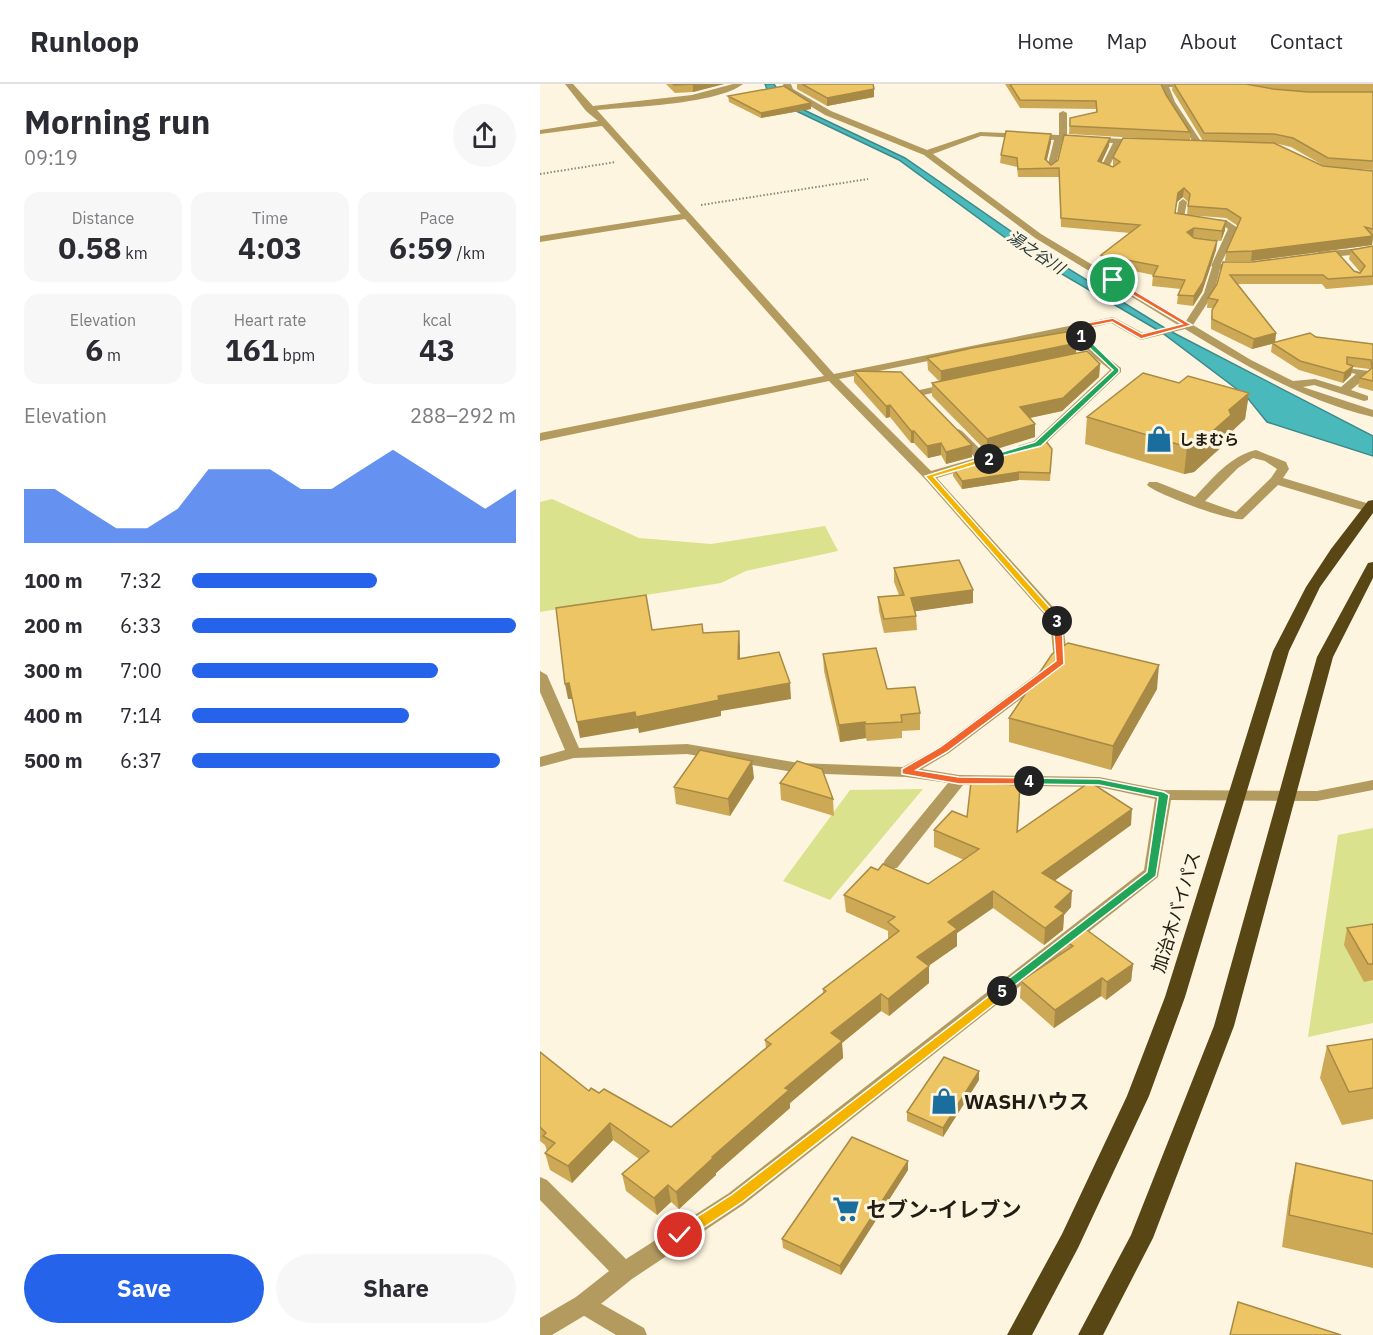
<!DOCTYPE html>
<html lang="en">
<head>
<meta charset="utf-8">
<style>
	:root { --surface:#fff; --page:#f7f7f7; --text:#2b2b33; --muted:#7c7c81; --line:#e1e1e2; --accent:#2563eb }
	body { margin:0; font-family:"IBM Plex Sans","Noto Sans JP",sans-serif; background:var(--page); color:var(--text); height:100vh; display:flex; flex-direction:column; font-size:22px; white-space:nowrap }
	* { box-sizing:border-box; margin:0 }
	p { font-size:20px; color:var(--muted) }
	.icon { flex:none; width:33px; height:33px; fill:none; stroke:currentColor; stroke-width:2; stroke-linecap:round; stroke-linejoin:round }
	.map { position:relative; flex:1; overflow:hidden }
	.panel { display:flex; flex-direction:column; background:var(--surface); width:540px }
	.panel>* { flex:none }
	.pin { position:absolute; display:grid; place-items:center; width:51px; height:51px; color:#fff; margin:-26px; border:3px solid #fff; border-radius:50%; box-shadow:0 2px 6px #0007 }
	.km { position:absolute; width:30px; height:30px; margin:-15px; border-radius:50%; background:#222; color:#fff; font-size:16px; line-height:30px; text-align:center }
	.round { display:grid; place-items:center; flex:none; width:63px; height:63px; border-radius:32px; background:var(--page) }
	.headline { display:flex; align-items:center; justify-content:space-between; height:102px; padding:0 24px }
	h1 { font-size:33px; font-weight:700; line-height:45px }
	.metrics { display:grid; grid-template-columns:repeat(3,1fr); gap:9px; height:102px; padding:6px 24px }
	.metrics div { display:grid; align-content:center; border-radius:15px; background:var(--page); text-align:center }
	.metrics b { font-size:30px; font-weight:700 }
	.metrics small { font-size:16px; font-weight:400 }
	.metrics p { font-size:16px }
	.chart { height:168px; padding:12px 24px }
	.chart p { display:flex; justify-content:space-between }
	.chart svg { width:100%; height:108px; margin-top:6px; fill:var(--accent); opacity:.7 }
	.cta { display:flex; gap:12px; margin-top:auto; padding:12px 24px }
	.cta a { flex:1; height:69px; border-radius:36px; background:var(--accent); color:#fff; font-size:24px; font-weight:700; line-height:69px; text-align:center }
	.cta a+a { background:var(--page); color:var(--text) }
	ul { padding:0 24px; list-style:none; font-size:20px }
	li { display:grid; grid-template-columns:96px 72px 1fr; align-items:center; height:45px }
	li i { height:15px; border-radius:8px; background:var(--accent) }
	header { display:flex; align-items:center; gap:36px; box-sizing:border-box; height:84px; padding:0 30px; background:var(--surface); border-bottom:2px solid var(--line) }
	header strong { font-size:28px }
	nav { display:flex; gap:33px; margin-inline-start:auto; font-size:21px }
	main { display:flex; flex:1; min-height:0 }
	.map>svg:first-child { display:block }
	.green { fill:#dbe28d }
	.water { fill:#49b9bc; stroke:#3d8a8a; stroke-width:1.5 }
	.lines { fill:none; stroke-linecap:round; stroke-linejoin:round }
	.path { stroke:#8c8576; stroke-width:2; stroke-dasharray:1.5 2; stroke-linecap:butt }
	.service { fill:#b39a5f; fill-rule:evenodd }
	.minor { fill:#b39a5f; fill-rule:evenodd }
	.tertiary { fill:#b39a5f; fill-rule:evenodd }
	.trunk { fill:#584614; fill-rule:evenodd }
	.wall { fill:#cda956; fill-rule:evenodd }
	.shaded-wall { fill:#a78a46 }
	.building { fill:#eec564; stroke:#a78a46; stroke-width:1.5 }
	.split-1 { fill:#f0652b; stroke:#fff; stroke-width:1.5 }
	.split-2 { fill:#22a559; stroke:#fff; stroke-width:1.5 }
	.split-3 { fill:#f5b400; stroke:#fff; stroke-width:1.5 }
	.split-4 { fill:#f0652b; stroke:#fff; stroke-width:1.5 }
	.split-5 { fill:#22a559; stroke:#fff; stroke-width:1.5 }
	.split-6 { fill:#f5b400; stroke:#fff; stroke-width:1.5 }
	.labels { text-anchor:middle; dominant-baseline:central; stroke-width:6; stroke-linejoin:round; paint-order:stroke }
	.far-poi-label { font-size:15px; font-weight:bold; fill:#211d14; stroke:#fef5e0; text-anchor:start }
	.far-water-label { font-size:16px; font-style:italic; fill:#223b3c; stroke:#fef5e0 }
	.street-label { font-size:18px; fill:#211d14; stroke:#fef5e0 }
	.near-poi-label { font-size:21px; font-weight:bold; fill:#211d14; stroke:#fef5e0; text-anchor:start }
</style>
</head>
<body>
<header>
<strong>Runloop</strong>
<nav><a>Home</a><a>Map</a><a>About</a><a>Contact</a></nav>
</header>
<main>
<section class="panel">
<div class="headline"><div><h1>Morning run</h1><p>09:19</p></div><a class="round"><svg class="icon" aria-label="share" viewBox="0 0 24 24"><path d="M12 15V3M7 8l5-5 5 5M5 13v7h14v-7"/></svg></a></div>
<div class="metrics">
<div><p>Distance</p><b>0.58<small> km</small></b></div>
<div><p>Time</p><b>4:03</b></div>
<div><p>Pace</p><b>6:59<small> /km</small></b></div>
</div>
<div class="metrics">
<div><p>Elevation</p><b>6<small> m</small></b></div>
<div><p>Heart rate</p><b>161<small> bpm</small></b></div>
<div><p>kcal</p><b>43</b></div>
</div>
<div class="chart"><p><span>Elevation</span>288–292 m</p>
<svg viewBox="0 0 160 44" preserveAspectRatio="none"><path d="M0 44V22L10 22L20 30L30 38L40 38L50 30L60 14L70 14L80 14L90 22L100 22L110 14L120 6L130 14L140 22L150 30L160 22V44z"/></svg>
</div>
<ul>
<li><b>100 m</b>7:32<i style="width:57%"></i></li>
<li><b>200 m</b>6:33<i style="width:100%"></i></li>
<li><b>300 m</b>7:00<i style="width:76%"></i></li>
<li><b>400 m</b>7:14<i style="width:67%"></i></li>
<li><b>500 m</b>6:37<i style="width:95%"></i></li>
</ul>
<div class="cta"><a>Save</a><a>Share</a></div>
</section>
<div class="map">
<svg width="833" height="1251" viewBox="0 0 833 1251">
	<rect width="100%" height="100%" fill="#fef5e0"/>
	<path class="green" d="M12,415L99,454L171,460L285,442L298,467L206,487L181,499L0,528V418Z
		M383,705L290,816L243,797L310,706Z
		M833,744V939L768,953L798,751Z"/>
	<path class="water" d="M225,0H234L239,8L264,26L365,74L498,166L628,246L833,352V372L727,338L706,312L621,248L486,169L359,76L250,24L228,8Z"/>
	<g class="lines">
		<path class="path" d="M0,90L76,78
			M161,121L328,95"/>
		<path class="service" d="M643,115L647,118L644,133L686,136L698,144L679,184L671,182L688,145L684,142L636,137L639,118Z
			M716,366L746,378L749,385L743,394L833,421V427H825L738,401L703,435C691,438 616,410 607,401L609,398H617L655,413C672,395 690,372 716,366ZM713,374L725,377L737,385L731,394L696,428L665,417L698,384Z"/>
		<path class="minor" d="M25,0H33L53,22L152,11L193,0H203C178,20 90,23 57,26L294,290L573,233L603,249L638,241L495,154L384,71L285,31L247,8L243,0H251L253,5L291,27L387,66L440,48L519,51V29L523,27L527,29V52L603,56L604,58L600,60L581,59L569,83L577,86L573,89L560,85L573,59L522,57L515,84L511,87L507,84L514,56L441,52L393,70L501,150L646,237L664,209L673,180H705V184L702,185H680L674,209L653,241L711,276L753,297L775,295L801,303L816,290L807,288V284L829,287V291L811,306L828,312V316L824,317L774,301L763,303L833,326V333C763,316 706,282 645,245L601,256L571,239L541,246L562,269L581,284V288L502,363L482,369L478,368V362L494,357L570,286L554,273L531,248L299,295L391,387L433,375L437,376V382L397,394L522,533L528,578L526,581L409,669L382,685L419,691L559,693L624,706L777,707L833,696V706L777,717L631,716L618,793L203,1121L92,1195L52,1227L12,1251H0V1234L36,1213L69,1187L0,1116V1093L7,1096L86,1175L189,1109L604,786L615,715L559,703L423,701L357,784H345L343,780L345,776L408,699L366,693L259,689L147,670L34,674L0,683V673L25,666L0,608V587L7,591L39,664L147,660L259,679L363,683L399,663L514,577L510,537L385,395L289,297L0,357V349L284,292L145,135L0,158V152L141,130L62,42L0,50V46L58,37L46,27Z
			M559,0H656L653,3H629L635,18L664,62L657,64L627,18L621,3L563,2Z
			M833,163V169L779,174L774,171L779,168Z
			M411,299L417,302L415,304L379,312L373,309L375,307Z
			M418,345L422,347L448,373V379H440L414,351V347Z"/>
		<path class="tertiary" d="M44,1210L104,1244L107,1251H76L36,1227L33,1220L36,1213Z"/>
		<path class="trunk" d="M833,416V429L780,503L749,567L645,913L609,1012L538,1164L492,1251H467L522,1150L587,1012L625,913L733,567L766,503L791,465L828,417Z
			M833,478V494L793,573L694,942L613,1154L563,1251H538L591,1151L674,942L777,573L828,479Z"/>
	</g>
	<path class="wall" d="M126,0H184L153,8L135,9Z
		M257,0H333L334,13L287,22L257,5Z
		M465,0H621L626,11L650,48V56L663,57L632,6L633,0H706L733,5L768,8H833V86L792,83L833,87V154L832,161L711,177H685L686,168L698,142L686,134L647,131L648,118L643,113L637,118L635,129L685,146L681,157L653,153L677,157L676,166L662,208L653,222L637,220L638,211L641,205L612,202L613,191L561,180V171L590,149L521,143L519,93H478L477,83L460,79L461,71L511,50V58L507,76L511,81L569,62L561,78L573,83V73L633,56L529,50L530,34L556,29V25L480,24ZM734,59L751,63L786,83L783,82Z
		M709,0H833V8H767L732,5Z
		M188,12L271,25L221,34L189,18Z
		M833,162V201L786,205L782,200H698L736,249L735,258L776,253L833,260V307L818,303L820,294L829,286V285L813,283L811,291L803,299L759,286L731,268L732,260L712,265L671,245V235L673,224H667L668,214L677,200L683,178L814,187L820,189V188L809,175L811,166Z
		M536,269L560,280L559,293L522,327L490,334L495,340V353L447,368L392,312V299L400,298L388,286L387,274Z
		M314,287L432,361V373L406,380L401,371L388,374L374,359H371L350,333L346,334L314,298Z
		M709,309L705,335L689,350L688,357L654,388L644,390L545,360L547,333Z
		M512,365L510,397L479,396L422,405L413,392V384Z
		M354,484L433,506V519L375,527L376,532L377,546L344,549L339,527L338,513L359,511L354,498Z
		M283,570L347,605L380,629V646L362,647V654L327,657L326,654L300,658L284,587Z
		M617,605L571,686L469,658V634Z
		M214,694L190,732L136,720L134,703Z
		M240,699L293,715L294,732L241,716Z
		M480,717L478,747L591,741L515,796L531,823L524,831L523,846L504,861L453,824L417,849V862L388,882L389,899L349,932L341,927L302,959L303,974L250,1019V1024L176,1089V1091L139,1125L131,1118L117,1131L86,1107L82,1090L99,1075L73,1056L32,1099L10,1086L5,1069L7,1067L5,1061L0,1057V968L49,1007L59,1009L131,1043L226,964L225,956L283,909V905L348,855V847L306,828L304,811L338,786L388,800L424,776L394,763V746L427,733Z
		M833,840V896L824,898L804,861L807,844Z
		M522,855L593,880L591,897L566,916L561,912L514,944L480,914L481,897L521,870Z
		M833,955V1035L802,1041L780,994L787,962Z
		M439,996L403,1053L367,1037V1028Z
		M368,1077V1086L301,1191L243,1164L242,1155Z
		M756,1079L833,1097V1184L742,1163L749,1112Z"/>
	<path class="shaded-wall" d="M153,0H184L153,8Z
		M334,5V13L287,22V14Z
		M271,19V25L221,34V29Z
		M511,50V58L505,83V75Z
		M570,54L569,62L558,86V77Z
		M644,104L643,113L637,118L638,109Z
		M686,137L685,146L681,157L682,147Z
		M654,144L653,153L646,157L647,148Z
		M833,152L832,161L711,177L712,167Z
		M677,157L676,166L662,208L653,222L654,212Z
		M736,249L735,259L712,265L714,255Z
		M537,259L536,270L401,299V287Z
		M560,280L559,293L522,327L480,336V323Z
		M813,282L811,291L803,299L804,289Z
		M709,309L705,335L689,350L688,357L654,388L644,390L647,363Z
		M350,321V333L346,334V322Z
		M495,340V353L447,368V355Z
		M371,347H374V359H371Z
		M401,359V371L388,374L387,362Z
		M432,361V373L406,380V368Z
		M479,388V396L422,405V397Z
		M433,506V519L371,528V514Z
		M199,547L200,562V591L198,575Z
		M619,581L617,605L571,686L573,662Z
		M29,599L32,615H28L25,600Z
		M250,599L251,615L181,627V632L99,649L96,633L178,612Z
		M95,628L98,644L40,654L37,638Z
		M325,638L326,654L300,658L299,641Z
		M212,677L214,694L190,732L188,715Z
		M592,725L591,741L502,806V789Z
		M453,807V824L417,849V862L377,890V873L408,838Z
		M532,807L531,823L524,831L523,846L504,861L505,844L515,823Z
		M593,880L591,897L566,916L567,898Z
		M389,882V899L349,932L348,915Z
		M562,894L561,912L514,944L515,926Z
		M341,910V927L302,959L303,974L250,1019V1024L176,1089V1091L139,1125L136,1108L245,1004L291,949Z
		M439,987V996L403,1053V1044Z
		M70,1039L73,1056L32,1099L28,1082Z
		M368,1077V1086L301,1191L300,1182Z
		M128,1101L131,1118L117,1131L114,1114Z"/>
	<path class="building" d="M133,0H154L134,1Z
		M262,0H333L334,5L287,14Z
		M470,0H621L626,11L650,48L530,42V34L557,28L556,17L480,16Z
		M634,0H706L733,5L768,8H833V77L788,74L753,54L734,50L664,49Z
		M244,2L271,19L221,29L188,12Z
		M466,47L511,50L505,75L511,81L518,76L524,51L570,54L558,77L573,83L580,78L573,73L583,54L734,59L783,82L833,87V145L825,143L833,152L712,167L686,168L701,134L687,125L648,122L650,110L644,104L638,109L635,129L686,137L682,147L654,144L647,148L654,154L677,157L663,198L654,212L638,211L645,196L613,192L618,182L561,171L600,141L521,134L519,84L478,85L477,74L461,71Z
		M833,162V192L788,195L783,191H690L736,249L714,255L672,235V226L678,216L668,214L677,200L683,178H712L796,167L814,187L820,189L825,182L811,166Z
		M526,248L537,259L401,287L387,274L432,264Z
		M770,249L776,253L833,260V297L820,294L832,284L831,276L807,273V280L813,282L804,289L760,277L732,259Z
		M547,267L560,280L523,314L480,323L495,340L447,355L392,299Z
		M314,287L361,288L432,361L406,368L401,359L387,362L374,347H371L350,321L346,322Z
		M603,289L639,299L648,292L709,309L689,326L691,331L657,361L647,363L547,333Z
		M505,356L512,365L510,389L479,388L422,397L413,384Z
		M419,476L433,506L371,514L376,532L344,535L338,513L364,511L354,484Z
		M106,511L112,546L162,540L163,549L199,547L198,575L239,568L250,599L178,612L179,616L96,633L95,628L37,638L29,599L25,600L16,524Z
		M528,559L619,581L573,662L469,634L512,570Z
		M336,564L347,605L375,603L380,629L361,631L362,638L326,640L325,638L299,641L283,570Z
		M160,666L212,677L188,715L134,703Z
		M257,677L282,685L293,715L240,699Z
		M431,698L480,701L477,748L550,698L592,725L502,789L532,807L515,823L524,829L505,844L453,807L408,838L417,845L377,873L389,882L348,915L341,910L291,949L302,957L245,1004L249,1006L172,1073L173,1074L136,1108L128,1101L114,1114L82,1090L109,1067L70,1039L28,1082L5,1069L15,1059L3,1052L6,1049L0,1043V968L49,1007L51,1004L59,1009L64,1005L131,1043L231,960L225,956L286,907L283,905L359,847L348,838L355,833L304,811L331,783L338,786L343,780L388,800L439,765L394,746L412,727L427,733Z
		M833,840V880H828L807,844Z
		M540,841L593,880L567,898L562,894L515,926L481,897L533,862L522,855Z
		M833,955V1004L809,1008L787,962Z
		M404,973L439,987L403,1044L367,1028Z
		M312,1053L368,1077L300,1182L242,1155Z
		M756,1079L833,1097V1150L749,1131Z
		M698,1218L801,1251H690Z"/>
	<path class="split-1" d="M571,195H575L652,241L601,255L572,238L538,245L545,252L539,254L531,242L573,234L602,250L642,240L571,198Z"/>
	<path class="split-2" d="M539,251H544L579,285V288L501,362L446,376V373L495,358L573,286L539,254Z"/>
	<path class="split-3" d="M449,372L453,375L452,376L394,393L520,535V539H514L385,392Z"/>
	<path class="split-4" d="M517,534L522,537L524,580L407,668L376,686L419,693L489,694L492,695V700H419L362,690V685L400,663L516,577L513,537Z"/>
	<path class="split-5" d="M489,694L559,695L624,708L629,711L616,792L462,911L458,910V903L607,788L618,713L559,701L485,700V695Z"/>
	<path class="split-6" d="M462,902L467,903V910L201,1119L145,1156H135L133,1151L135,1147L191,1111Z"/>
	<defs>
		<symbol id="shop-bare" viewBox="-9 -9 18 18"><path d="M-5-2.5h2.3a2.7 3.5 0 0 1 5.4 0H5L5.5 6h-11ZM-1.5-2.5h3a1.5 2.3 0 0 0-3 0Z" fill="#196e9e" stroke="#fef5e0" stroke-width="2.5" paint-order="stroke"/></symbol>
		<symbol id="supermarket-bare" viewBox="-9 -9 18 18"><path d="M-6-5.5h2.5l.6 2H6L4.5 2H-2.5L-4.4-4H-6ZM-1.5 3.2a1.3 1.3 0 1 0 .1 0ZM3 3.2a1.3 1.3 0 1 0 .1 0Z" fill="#196e9e" stroke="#fef5e0" stroke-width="2.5" paint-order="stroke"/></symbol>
	</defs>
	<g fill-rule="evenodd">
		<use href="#shop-bare" x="600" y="336" width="38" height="38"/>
		<use href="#shop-bare" x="385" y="998" width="38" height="38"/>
		<use href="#supermarket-bare" x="287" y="1106" width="38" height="38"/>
	</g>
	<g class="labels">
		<g class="far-poi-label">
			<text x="639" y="355">しまむら</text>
		</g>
		<g class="far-water-label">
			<text transform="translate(496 168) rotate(33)">湯之谷川</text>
		</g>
		<g class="street-label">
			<text transform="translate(636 828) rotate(-73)">加治木バイパス</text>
		</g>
		<g class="near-poi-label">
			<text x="424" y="1017">WASHハウス</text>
			<text x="326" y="1125">セブン-イレブン</text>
		</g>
	</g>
</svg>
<div class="pin" style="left:573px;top:196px;background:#1e9e55"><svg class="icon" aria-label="arrive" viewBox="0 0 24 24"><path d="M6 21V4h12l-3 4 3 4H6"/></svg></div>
<div class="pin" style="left:140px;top:1151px;background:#d93025"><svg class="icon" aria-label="check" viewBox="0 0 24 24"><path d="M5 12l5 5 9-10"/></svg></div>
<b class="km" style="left:541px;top:252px">1</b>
<b class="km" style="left:449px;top:375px">2</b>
<b class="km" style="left:517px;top:537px">3</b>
<b class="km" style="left:489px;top:697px">4</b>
<b class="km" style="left:462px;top:907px">5</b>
</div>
</main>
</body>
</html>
